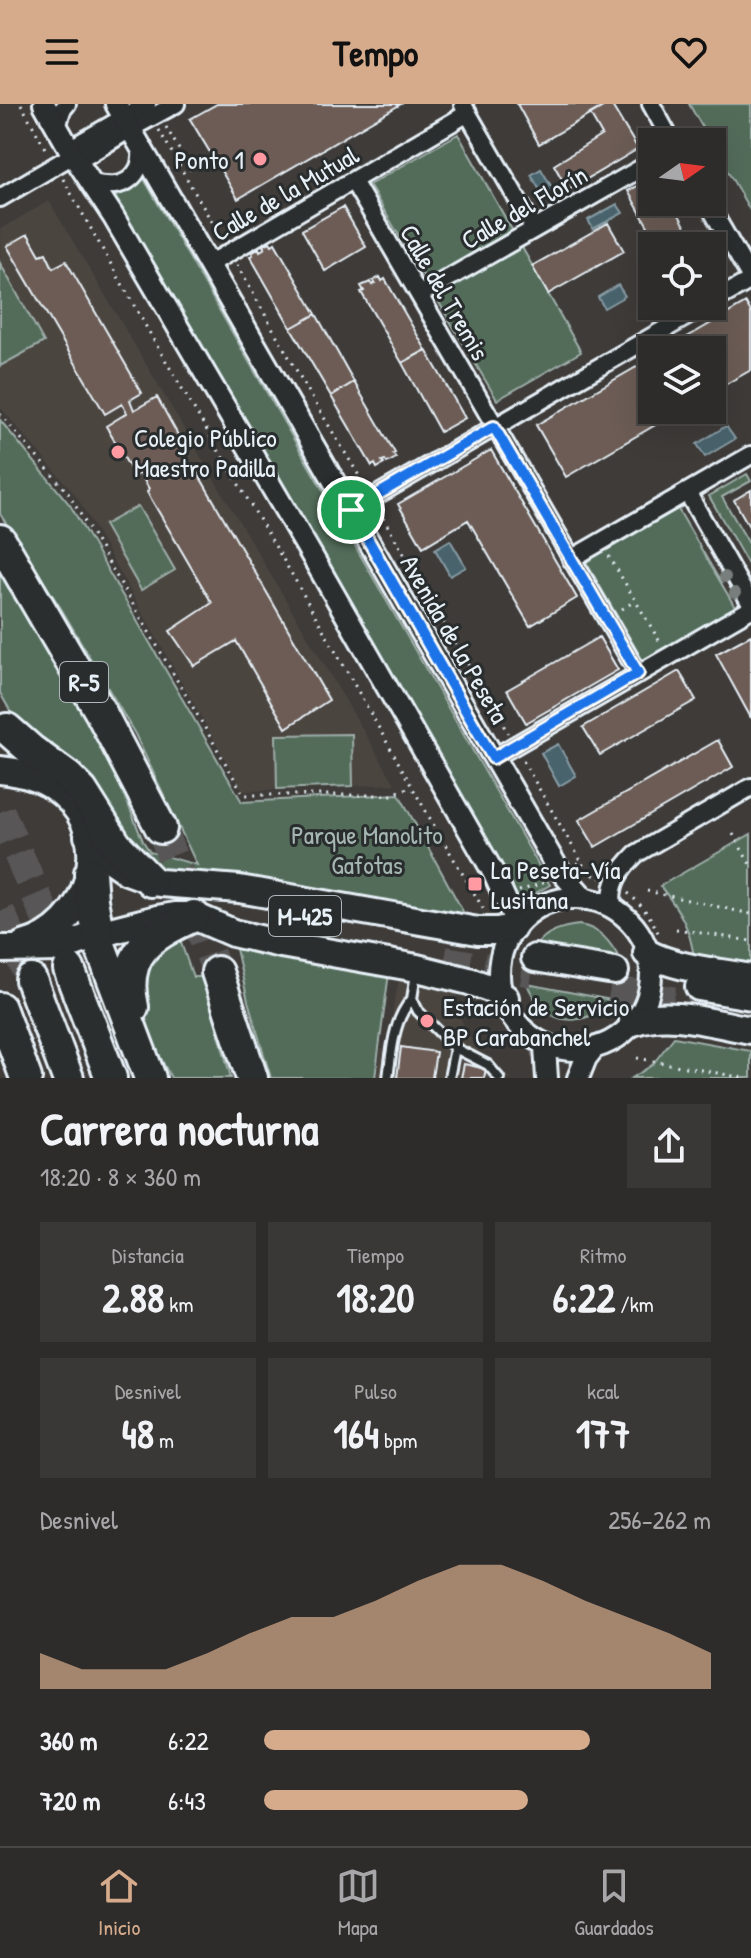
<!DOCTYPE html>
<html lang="es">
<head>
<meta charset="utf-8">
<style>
	:root { --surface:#2e2c2b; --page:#3a3837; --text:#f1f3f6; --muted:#a7a7a9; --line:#494847; --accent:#d6ab8b }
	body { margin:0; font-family:"Patrick Hand",sans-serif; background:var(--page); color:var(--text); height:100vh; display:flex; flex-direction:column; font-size:30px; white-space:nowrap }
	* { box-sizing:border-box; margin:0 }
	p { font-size:26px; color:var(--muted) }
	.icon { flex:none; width:44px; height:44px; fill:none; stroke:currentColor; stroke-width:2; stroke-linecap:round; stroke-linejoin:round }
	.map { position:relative; height:974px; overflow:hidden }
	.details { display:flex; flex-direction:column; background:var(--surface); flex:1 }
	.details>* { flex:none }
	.needle { width:52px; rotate:76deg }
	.fabs { position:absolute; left:638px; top:24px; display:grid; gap:16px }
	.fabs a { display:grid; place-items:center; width:88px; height:88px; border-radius:0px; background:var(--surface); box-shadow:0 8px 32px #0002,0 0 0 2px var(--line); font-size:40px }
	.pin { position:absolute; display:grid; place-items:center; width:68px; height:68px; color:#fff; margin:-34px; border:4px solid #fff; border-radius:50%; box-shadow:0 2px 8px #0007 }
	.round { display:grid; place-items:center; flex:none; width:84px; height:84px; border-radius:0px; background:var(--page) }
	.head { display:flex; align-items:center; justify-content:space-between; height:136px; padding:0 40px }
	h1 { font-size:44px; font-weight:700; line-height:60px }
	.stats { display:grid; grid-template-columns:repeat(3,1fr); gap:12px; height:136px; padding:8px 40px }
	.stats div { display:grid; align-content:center; border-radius:0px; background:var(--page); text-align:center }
	.stats b { font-size:40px; font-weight:700 }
	.stats small { font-size:22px; font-weight:400 }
	.stats p { font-size:22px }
	.chart { height:224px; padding:16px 40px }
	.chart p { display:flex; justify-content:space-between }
	.chart svg { width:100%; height:144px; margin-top:8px; fill:var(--accent); opacity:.7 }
	ul { padding:0 40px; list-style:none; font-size:26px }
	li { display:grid; grid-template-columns:128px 96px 1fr; align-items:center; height:60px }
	li i { height:20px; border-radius:10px; background:var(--accent) }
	header { display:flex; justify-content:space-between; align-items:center; height:104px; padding:0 40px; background:var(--accent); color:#111; font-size:36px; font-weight:700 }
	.tabs { display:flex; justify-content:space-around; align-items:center; height:112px; border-top:2px solid var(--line); background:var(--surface); font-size:22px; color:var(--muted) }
	.tabs a { display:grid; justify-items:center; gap:4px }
	.tabs .active { color:var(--accent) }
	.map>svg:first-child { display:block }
	.built { fill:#4c4541 }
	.green { fill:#536c5a; stroke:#9eaea9; stroke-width:2 }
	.water { fill:#48646d; stroke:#889ca5; stroke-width:2 }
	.building { fill:#6c5c54; stroke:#e8f1f8; stroke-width:2 }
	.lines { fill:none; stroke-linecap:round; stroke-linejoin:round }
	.primary-tunnel { stroke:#585656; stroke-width:26; stroke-dasharray:26 13; stroke-linecap:butt }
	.motorway-tunnel { stroke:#585656; stroke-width:30; stroke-dasharray:30 15; stroke-linecap:butt }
	.service-casing { stroke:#e8f1f8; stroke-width:14 }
	.minor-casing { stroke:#e8f1f8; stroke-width:22 }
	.tertiary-casing { stroke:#e8f1f8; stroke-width:26 }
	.primary-casing { stroke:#e8f1f8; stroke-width:32 }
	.motorway-casing { stroke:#e8f1f8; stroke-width:36 }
	.path { stroke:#e8f1f8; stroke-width:3; stroke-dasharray:2 6; stroke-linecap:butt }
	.service { stroke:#2a2d2e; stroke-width:8 }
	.minor { stroke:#2a2d2e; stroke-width:16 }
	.tertiary { stroke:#2a2d2e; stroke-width:20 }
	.primary { stroke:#2a2d2e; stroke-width:26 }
	.motorway { stroke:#2a2d2e; stroke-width:30 }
	.tree { fill:#777e7b }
	.route-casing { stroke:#fff; stroke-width:16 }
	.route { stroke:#1a73e8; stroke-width:10 }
	.poi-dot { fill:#ff9aa2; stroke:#2a2d2e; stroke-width:3 }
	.labels { text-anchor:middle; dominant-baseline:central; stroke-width:6; stroke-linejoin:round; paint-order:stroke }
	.shield { fill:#2a2d2e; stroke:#afb6bb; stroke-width:2 }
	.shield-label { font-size:24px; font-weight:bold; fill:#e8f1f8 }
	.poi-label { font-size:26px; fill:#e8f1f8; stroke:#2a2d2e; text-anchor:start }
	.street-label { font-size:26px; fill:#e8f1f8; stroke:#2a2d2e }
	.park-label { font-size:26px; fill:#a5b5b1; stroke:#2a2d2e }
</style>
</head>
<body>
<header><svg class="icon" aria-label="menu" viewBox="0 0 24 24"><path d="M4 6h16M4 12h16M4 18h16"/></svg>Tempo<svg class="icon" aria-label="heart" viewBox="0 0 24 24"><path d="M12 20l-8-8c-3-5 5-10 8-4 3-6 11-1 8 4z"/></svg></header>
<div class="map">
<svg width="751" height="974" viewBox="0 0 751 974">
	<rect width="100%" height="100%" fill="#3e3b39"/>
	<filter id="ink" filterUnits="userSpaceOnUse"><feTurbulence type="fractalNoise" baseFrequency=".0125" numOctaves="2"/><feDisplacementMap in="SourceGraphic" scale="16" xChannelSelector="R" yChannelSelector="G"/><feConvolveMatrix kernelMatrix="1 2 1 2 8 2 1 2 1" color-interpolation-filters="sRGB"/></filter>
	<g filter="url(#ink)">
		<path class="built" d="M49,97L395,680L243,687L77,393L0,303V125Z
			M403,873L456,883L458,907L466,927L481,951L501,969L513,974H377L381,945L388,946L394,899L398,879Z"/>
		<path class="green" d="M689,0H751V108Z
			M458,30L581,248L497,296L369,81Z
			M144,75L550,781L520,798L114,93L132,86Z
			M0,159L44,238L0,262Z
			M0,316L70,401L242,698L399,690L466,813L169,769L142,754L124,734L100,686L76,661L16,617L0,589V459L91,610L143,737L150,748L197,761L135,630L62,506L0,410Z
			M747,370L751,377L722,393L751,443V466L709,392Z
			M138,402L175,466L141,486L104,421Z
			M678,405L735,503L643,557L586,458Z
			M352,630L353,682L277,685L276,631Z
			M751,730V865L694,854C690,823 679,805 660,782Z
			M579,821C601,824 611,839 621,857L536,842C546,827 562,823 579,821Z
			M180,836L193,873H203L231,974H171L154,941L143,911V867L161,843Z
			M236,845L389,869L375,974H271L248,897Z
			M527,880L611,896C605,905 600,909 590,912C559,923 540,909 527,880Z
			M674,933L751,947V974H632L652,961Z"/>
		<path class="water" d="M541,65L554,87L544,93L531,71Z
			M617,100L623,109L593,125L588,116Z
			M618,181L625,192L604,204L598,193Z
			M726,322L735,335L705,353L697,340Z
			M450,436L466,463L450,472L435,445Z
			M558,640L576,672L559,682L541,649Z"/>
		<path class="building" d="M217,0H401L238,95L190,15Z
			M517,0H608L539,40Z
			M608,0H611L638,45L568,86L554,61L602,31L590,10Z
			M652,74V98H672L696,142H659L628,87Z
			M343,103L366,143L325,167L302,126Z
			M608,119L624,147L548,190L532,162Z
			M28,130L40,151L46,149L53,164L66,157L142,289L130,296L134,306L157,293L184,342L180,346L190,364L193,361L329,596L286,624L236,537L194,562L170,527L212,499L147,388L149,385L140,369L135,373L106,322L127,309L122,300L105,310L7,142Z
			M270,138L272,141L275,139L316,210L291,224L250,152L253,151L252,149L259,144L260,147L265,144L263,142Z
			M380,173L382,177L385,175L426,246L402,259L361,188L364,187L361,182L370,178L372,181L375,179L373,177Z
			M746,199L751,208V266L712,288V246H665Z
			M316,210L354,278L331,292L291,224Z
			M426,246L465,314L440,328L402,259Z
			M652,254V306H681L566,373L536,321Z
			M354,278L395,349L393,350L396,354L387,359L385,356L382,357L384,360L377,364L375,360L372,362L331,292Z
			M491,346L577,494L530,522L468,416L423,443L398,400Z
			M751,386V426L734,396Z
			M751,531V614L716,550Z
			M599,533L618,566L526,619L507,586Z
			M679,567L696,596L600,651L583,623Z
			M718,636L733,663L595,743L579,716Z
			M401,943L436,948L432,974H397Z
			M464,960L486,965L484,974H461Z"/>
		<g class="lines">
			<path class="primary-tunnel" d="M445,855L532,870
				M610,884L694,899"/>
			<path class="motorway-tunnel" d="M0,708L63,852
				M161,724L217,868
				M0,808L31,876"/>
			<defs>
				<path id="service" d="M416,869L412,895L418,907L455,944L488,961L499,974
					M388,974C392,946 393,916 412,895
					M449,974L455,944"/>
				<path id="minor" d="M651,0L672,38
					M463,1L534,124
					M57,24L62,6L67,0
					M73,51L86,52L130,25L176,0
					M73,51L78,40L147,0
					M353,77L638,569
					M92,79C109,83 128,84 138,65C141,60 141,52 142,46
					M0,94L73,51
					M707,98L751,174
					M208,161L468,9
					M419,191L652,58
					M712,198L751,176
					M687,388L751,500
					M351,406L705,202
					M571,455L751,351
					M493,654L751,505
					M613,804C609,780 620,766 636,750L751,683"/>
				<path id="tertiary" d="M44,0L73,51L113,112L312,452L493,768L516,819
					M116,0L557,763L585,795
					M499 870a76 76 0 1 1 152 0a76 76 0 1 1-152 0Z
					M545,943L547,974
					M578,974L586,954L593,945"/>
				<path id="primary" d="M0,666C23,668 45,674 63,690C117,735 88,825 23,841
					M88,732L114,758L127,767L160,779L239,785L478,827H498L512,824
					M0,845L61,844L98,830L157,815L175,812H194L233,829L281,840L417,864L469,877L492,885L505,894
					M647,849C674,864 720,868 751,874
					M535,854L615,867
					M699,883L751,892
					M633,918C668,904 715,920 751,926"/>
				<path id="motorway" d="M0,436L101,609L161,724
					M7,625L31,646L68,673L82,687L116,741L151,777
					M90,769L92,796L101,844L150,974
					M69,865L111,974
					M217,868L252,974
					M31,876L68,974
					M133,903C121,850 150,831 194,812
					M0,904L26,974"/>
			</defs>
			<use href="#service" class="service-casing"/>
			<use href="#minor" class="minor-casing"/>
			<use href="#tertiary" class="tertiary-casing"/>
			<use href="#primary" class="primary-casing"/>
			<use href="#motorway" class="motorway-casing"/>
			<path class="path" d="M21,0L46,46
				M166,23L192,68
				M159,26L221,134
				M63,75L157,242L294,474L432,718L484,806
				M237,161L311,292L364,380
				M0,310L68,389L244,691H391L412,682
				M379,407L508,629
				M609,452L660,538
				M622,505L635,497
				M523,657L581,757
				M733,730L751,762
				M577,760L581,757L587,768L601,774
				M519,787L546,778
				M647,787L751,810
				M628,789C642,801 652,814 659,831
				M676,825L751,837
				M637,954L744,974"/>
			<use href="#service" class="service"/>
			<use href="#minor" class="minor"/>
			<use href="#tertiary" class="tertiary"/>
			<use href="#primary" class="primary"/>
			<use href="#motorway" class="motorway"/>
		</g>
		<g class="tree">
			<circle cx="725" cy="473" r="6"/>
			<circle cx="735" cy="489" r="6"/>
		</g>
	</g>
	<g class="lines" filter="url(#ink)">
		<defs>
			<path id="route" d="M494,323L638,569L493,654L351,406Z"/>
		</defs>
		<use href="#route" class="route-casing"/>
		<use href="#route" class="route"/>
	</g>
	<g class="poi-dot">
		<circle cx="260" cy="55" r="8"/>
		<circle cx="118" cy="348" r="8"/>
		<rect x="467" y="772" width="16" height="16" rx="4"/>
		<circle cx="427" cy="917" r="8"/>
	</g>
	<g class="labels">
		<g class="shield">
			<rect x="60" y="558" width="48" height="40" rx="6"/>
			<rect x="269" y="792" width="72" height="40" rx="6"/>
		</g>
		<g class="shield-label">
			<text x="84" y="578">R-5</text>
			<text x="305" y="812">M-425</text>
		</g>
		<g class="poi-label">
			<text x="244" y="55" text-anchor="end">Ponto 1</text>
			<text x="134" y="333">Colegio Público<tspan x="134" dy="30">Maestro Padilla</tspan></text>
			<text x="491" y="765">La Peseta-Vía<tspan x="491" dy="30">Lusitana</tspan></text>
			<text x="443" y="902">Estación de Servicio<tspan x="443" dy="30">BP Carabanchel</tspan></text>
		</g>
		<g class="street-label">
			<text transform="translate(285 89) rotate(-30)">Calle de la Mutual</text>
			<text transform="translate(524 103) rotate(-30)">Calle del Florín</text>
			<text transform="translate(445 188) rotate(60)">Calle del Tremis</text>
			<text transform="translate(455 535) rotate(60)">Avenida de la Peseta</text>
		</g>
		<g class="park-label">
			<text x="367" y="730">Parque Manolito<tspan x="367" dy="30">Gafotas</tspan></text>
		</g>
	</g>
</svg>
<div class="fabs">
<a><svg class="needle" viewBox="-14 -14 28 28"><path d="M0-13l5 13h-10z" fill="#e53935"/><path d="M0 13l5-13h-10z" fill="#a7a7a9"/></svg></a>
<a><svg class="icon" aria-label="locate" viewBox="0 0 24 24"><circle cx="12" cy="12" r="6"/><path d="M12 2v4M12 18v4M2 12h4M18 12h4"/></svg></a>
<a><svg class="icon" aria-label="layers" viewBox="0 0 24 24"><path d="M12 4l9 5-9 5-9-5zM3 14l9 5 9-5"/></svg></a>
</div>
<div class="pin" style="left:351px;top:406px;background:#1e9e55"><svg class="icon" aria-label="arrive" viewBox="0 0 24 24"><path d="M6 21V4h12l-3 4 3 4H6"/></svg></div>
</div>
<section class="details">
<div class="head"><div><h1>Carrera nocturna</h1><p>18:20 · 8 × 360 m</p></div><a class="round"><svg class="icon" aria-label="share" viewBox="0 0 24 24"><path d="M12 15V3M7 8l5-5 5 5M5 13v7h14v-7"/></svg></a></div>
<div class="stats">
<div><p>Distancia</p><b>2.88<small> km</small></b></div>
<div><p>Tiempo</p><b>18:20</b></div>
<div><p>Ritmo</p><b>6:22<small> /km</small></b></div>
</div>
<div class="stats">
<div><p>Desnivel</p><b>48<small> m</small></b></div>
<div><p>Pulso</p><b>164<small> bpm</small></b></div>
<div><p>kcal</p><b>177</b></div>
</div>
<div class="chart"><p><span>Desnivel</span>256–262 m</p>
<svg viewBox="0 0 160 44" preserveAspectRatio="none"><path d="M0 44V33L10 38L20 38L30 38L40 33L50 27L60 22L70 22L80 17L90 11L100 6L110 6L120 11L130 17L140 22L150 27L160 33V44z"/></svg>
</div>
<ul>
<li><b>360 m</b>6:22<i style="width:73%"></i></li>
<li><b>720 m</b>6:43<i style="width:59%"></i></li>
</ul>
</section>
<nav class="tabs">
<a class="active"><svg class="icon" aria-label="home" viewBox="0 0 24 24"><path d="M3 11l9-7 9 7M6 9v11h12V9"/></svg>Inicio</a>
<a><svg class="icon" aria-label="map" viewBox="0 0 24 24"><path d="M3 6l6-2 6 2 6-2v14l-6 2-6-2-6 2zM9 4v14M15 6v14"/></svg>Mapa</a>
<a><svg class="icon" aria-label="saved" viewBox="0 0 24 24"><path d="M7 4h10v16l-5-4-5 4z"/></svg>Guardados</a>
</nav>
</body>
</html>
